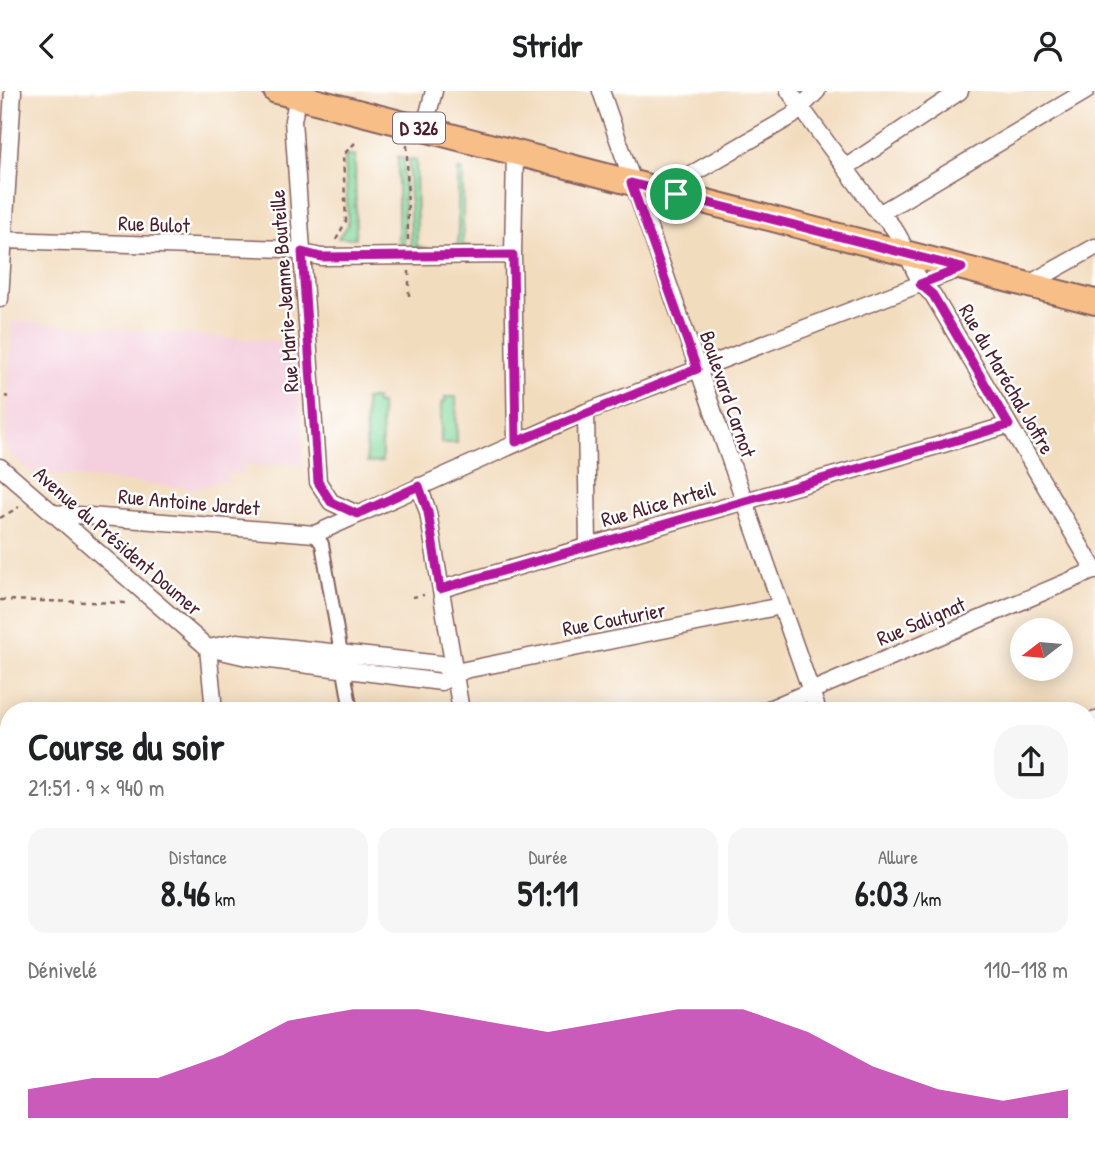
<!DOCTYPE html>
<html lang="fr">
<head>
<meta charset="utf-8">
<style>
	:root { --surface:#fff; --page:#f6f6f6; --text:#202124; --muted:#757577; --accent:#b5179e }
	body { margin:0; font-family:"Patrick Hand",sans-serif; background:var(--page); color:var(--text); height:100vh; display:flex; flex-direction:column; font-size:26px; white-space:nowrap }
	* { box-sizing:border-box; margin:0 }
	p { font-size:23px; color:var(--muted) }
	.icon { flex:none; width:38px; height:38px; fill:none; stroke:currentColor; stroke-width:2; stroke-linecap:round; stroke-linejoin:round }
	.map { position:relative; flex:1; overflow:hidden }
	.sheet { position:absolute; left:0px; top:611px; width:1096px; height:450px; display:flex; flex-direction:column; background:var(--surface); border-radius:28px 28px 0 0; box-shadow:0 4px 18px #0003 }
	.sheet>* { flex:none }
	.needle { width:46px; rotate:254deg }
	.controls { position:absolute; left:1010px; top:527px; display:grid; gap:14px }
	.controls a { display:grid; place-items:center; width:63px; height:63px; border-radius:50%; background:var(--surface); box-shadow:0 4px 18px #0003; font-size:35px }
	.pin { position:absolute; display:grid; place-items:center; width:60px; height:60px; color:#fff; margin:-30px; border:4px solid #fff; border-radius:50%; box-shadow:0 2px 7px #0007 }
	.round { display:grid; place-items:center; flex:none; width:74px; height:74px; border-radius:28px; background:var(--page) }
	.summary { display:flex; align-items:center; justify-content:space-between; height:119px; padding:0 28px }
	h1 { font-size:38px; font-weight:800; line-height:52px }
	.figures { display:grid; grid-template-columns:repeat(3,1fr); gap:10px; height:119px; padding:7px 28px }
	.figures div { display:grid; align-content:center; border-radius:18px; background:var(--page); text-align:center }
	.figures b { font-size:35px; font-weight:800 }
	.figures small { font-size:19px; font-weight:400 }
	.figures p { font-size:19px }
	.chart { height:196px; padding:14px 28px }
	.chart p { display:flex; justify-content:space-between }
	.chart svg { width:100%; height:126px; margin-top:7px; fill:var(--accent); opacity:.7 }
	header { display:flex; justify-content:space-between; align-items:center; height:91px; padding:0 28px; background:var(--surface); font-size:32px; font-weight:800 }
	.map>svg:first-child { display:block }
	.built { fill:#f4cfdd }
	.grass { fill:#83d99c; stroke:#667c64; stroke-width:2 }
	.garden { fill:url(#garden-dots); stroke:#667c64; stroke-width:2 }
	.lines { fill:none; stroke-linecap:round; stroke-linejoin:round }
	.service-casing { stroke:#85615e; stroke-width:11 }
	.pedestrian-casing { stroke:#85615e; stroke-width:16 }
	.minor-casing { stroke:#85615e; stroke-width:19 }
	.tertiary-casing { stroke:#85615e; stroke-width:23 }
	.primary-casing { stroke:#85615e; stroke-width:28 }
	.path { stroke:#85615e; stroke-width:2.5; stroke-dasharray:5 5; stroke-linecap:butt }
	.service { stroke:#fff; stroke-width:8 }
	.pedestrian { stroke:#fff; stroke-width:12 }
	.minor { stroke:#fff; stroke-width:16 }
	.tertiary { stroke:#fff; stroke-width:19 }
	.primary { stroke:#f7be87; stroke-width:24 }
	.route-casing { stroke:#fff; stroke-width:14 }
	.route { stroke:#b5179e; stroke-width:9 }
	.labels { text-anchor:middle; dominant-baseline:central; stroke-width:5; stroke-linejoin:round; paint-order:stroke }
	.shield { fill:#fff; stroke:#80626b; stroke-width:2 }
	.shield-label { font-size:19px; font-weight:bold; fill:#4a1f2b }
	.street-label { font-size:21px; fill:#4a1f2b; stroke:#fff }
</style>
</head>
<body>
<header><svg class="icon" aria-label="back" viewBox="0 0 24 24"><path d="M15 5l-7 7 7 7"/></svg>Stridr<svg class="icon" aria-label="person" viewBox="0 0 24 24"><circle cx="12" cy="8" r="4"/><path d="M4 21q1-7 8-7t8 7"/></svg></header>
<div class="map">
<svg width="1095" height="1059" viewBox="0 0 1095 1059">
	<defs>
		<pattern id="garden-dots" width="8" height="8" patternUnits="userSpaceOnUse" patternTransform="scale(1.75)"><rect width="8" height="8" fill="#83d99c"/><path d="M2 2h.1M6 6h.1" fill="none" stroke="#73ba87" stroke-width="1.8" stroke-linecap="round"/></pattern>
	</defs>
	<rect width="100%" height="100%" fill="#fff"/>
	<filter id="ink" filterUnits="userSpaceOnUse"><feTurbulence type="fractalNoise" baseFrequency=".0143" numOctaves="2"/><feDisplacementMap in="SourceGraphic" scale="14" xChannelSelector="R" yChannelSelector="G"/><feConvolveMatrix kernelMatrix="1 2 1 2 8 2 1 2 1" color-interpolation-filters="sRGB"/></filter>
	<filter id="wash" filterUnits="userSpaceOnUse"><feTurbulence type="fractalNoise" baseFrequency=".00686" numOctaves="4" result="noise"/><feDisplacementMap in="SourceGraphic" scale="28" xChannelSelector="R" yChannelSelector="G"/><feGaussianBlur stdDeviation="1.57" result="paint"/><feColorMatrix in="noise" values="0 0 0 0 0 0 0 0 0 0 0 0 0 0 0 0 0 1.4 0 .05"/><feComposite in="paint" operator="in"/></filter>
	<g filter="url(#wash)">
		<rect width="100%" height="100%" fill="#f2dcbe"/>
		<path class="built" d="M12,230L296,252L304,374L274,372L273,376L245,373L244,384L228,382L227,391L220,389L198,398L30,381L9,362L5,353Z
			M1095,933V1021L1087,1024V935Z"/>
		<path class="grass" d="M445,306H456L457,352H441V312L445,311Z
			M365,308H376V313H381L382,371L367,372Z"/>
		<path class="garden" d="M355,64L356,147H338L348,134L345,65Z
			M398,65L404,67V158H385L398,156Z
			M409,68L416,70L417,155L430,158H411Z
			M458,79L463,80V154L477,157H445L458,154Z"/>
	</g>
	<g filter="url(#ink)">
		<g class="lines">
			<defs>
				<path id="service" d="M278,1052L279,1059"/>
				<path id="pedestrian" d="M315,443L322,453L351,620
					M416,1052L417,1059"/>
				<path id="minor" d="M601,0L818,620
					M789,0L879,123C908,142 907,183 933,204L1095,480
					M298,6L293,29L318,391L331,411L357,423
					M424,38L434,0
					M515,62L513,164L516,351
					M845,77L960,0
					M676,103L685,87L792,25L817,0
					M879,123L1086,0
					M4,149L286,158L321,166L513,164
					M1027,194L1095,156
					M0,208L13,0
					M586,321L588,455
					M0,376L208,557L247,566L441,591L465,579L781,515
					M419,395L428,421L461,620
					M52,422L315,443L586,321L962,177
					M441,498L1009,334
					M213,556L237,551L340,562L440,573L455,582
					M208,557L214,620
					M764,620L1095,479
					M1087,632L1095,629
					M1087,742L1095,740
					M0,755L9,754
					M0,851L9,850
					M0,948L9,942
					M1087,1028L1095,1025
					M523,1052L525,1059
					M748,1052L749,1059
					M778,1052L786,1059
					M933,1052L934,1059
					M177,1059L182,1052
					M996,1059L1017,1052"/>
				<path id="tertiary" d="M0,887L9,905
					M80,1052L84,1059"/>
				<path id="primary" d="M276,0L1095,211"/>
			</defs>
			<use href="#service" class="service-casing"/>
			<use href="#pedestrian" class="pedestrian-casing"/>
			<use href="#minor" class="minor-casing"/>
			<use href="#tertiary" class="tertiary-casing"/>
			<use href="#primary" class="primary-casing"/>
			<path class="path" d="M407,54L408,149
				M336,149L346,130L343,64L355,52
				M409,180V205
				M5,305L8,306
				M0,427L19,416
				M412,506L424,504
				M0,509L130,512"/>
			<use href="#service" class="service"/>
			<use href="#pedestrian" class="pedestrian"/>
			<use href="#minor" class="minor"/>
			<use href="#tertiary" class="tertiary"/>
			<use href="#primary" class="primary"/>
		</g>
	</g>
	<g class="lines" filter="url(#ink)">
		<defs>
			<path id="route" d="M631,92L962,177L920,193L933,204L1009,334L440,498L428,421L419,395L357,423L331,411L318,391L302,161L321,166L513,164L516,351L697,278Z"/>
		</defs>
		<use href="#route" class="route-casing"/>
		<use href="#route" class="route"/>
	</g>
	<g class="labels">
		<rect class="shield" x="393" y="21.5" width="52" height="31" rx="5"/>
		<g class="shield-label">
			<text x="419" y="37">D 326</text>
		</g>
		<g class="street-label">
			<text transform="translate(154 133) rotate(2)">Rue Bulot</text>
			<text transform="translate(284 200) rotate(-94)">Rue Marie-Jeanne Bouteille</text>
			<text transform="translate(1007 288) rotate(60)">Rue du Maréchal Joffre</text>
			<text transform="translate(728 303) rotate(71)">Boulevard Carnot</text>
			<text transform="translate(189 411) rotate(5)">Rue Antoine Jardet</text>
			<text transform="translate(658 413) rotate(-16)">Rue Alice Arteil</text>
			<text transform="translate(118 450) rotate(41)">Avenue du Président Doumer</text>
			<text transform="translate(614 528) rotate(-11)">Rue Couturier</text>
			<text transform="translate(921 530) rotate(-23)">Rue Salignat</text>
		</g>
	</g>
</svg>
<div class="controls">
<a><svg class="needle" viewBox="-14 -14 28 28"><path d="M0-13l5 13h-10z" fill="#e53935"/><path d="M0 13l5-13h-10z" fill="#757577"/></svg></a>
</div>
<div class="pin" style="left:676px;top:103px;background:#1e9e55"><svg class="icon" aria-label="arrive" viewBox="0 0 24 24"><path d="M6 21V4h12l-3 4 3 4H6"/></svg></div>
<section class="sheet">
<div class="summary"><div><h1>Course du soir</h1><p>21:51 · 9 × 940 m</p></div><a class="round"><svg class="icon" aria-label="share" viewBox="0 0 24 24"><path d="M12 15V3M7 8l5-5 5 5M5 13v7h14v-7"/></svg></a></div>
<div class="figures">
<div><p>Distance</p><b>8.46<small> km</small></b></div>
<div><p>Durée</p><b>51:11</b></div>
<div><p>Allure</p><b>6:03<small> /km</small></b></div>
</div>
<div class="chart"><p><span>Dénivelé</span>110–118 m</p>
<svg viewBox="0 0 160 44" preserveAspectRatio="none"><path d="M0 44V34L10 30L20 30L30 22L40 10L50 6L60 6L70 10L80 14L90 10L100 6L110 6L120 14L130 26L140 34L150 38L160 34V44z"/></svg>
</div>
</section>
</div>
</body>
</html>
